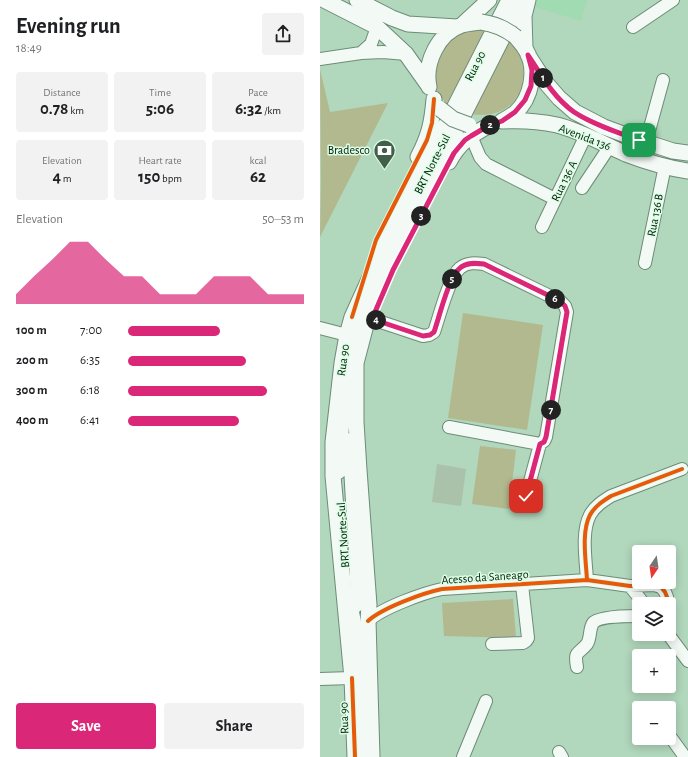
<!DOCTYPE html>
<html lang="en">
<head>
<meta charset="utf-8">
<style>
	:root { --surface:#fff; --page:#f2f2f2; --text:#202124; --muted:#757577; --accent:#db2777 }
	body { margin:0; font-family:"Alegreya Sans",sans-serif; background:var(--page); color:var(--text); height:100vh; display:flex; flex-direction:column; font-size:15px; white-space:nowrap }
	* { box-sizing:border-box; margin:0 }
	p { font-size:13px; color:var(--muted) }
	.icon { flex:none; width:22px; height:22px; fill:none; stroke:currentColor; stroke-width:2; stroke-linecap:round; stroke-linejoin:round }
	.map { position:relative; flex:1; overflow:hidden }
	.sheet { display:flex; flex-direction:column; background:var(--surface); width:320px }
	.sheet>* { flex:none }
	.needle { width:26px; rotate:193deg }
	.fabs { position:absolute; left:312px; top:545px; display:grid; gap:8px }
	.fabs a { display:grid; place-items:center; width:44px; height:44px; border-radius:4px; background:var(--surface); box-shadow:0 2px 10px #0003; font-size:20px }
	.pin { position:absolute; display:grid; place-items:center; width:34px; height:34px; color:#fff; margin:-17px; border-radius:8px; box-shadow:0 2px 6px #0006 }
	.km { position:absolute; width:20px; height:20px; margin:-10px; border-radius:50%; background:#222; color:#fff; font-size:11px; line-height:20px; text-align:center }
	.round { display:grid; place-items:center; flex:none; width:42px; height:42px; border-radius:4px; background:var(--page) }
	.overview { display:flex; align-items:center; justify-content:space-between; height:68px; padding:0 16px }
	h1 { font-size:22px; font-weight:700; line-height:30px }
	.figures { display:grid; grid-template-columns:repeat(3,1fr); gap:6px; height:68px; padding:4px 16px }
	.figures div { display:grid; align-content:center; border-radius:4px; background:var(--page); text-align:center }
	.figures b { font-size:17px; font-weight:700 }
	.figures small { font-size:11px; font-weight:400 }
	.figures p { font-size:11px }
	.chart { height:112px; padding:8px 16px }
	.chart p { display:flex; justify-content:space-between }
	.chart svg { width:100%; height:72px; margin-top:4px; fill:var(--accent); opacity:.7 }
	.button { display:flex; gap:8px; margin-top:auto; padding:8px 16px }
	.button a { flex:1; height:46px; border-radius:4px; background:var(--accent); color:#fff; font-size:16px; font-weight:700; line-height:46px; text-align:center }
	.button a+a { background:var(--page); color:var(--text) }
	ul { padding:0 16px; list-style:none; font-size:13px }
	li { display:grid; grid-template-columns:64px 48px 1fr; align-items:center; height:30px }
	li i { height:10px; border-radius:5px; background:var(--accent) }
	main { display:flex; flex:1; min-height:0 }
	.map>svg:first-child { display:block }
	.built { fill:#a0dbb1 }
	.green { fill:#b2b98e }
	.building { fill:#aac2aa }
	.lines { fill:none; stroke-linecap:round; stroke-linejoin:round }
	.minor-casing { stroke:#6d8c77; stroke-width:14 }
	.major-casing { stroke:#6d8c77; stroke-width:17 }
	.minor { stroke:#f3f9f5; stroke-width:12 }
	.major { stroke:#f3f9f5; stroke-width:15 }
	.major-bridge-casing { stroke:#6d8c77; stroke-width:17; stroke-linecap:butt }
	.major-bridge { stroke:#f3f9f5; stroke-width:15 }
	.cycleway-casing { stroke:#ddfee5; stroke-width:6 }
	.cycleway { stroke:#e8590c; stroke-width:4 }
	.route-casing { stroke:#fff; stroke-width:8 }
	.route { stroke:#db2777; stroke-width:5 }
	.labels { text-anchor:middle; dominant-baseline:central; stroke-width:3; stroke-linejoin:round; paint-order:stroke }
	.street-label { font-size:12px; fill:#041f0e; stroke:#ddfee5 }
	.poi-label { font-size:12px; fill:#041f0e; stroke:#ddfee5; text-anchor:end }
</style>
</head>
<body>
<main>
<section class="sheet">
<div class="overview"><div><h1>Evening run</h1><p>18:49</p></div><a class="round"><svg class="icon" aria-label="share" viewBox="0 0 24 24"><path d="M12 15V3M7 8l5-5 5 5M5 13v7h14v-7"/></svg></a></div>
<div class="figures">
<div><p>Distance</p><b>0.78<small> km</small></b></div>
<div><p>Time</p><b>5:06</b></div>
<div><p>Pace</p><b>6:32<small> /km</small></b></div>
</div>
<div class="figures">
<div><p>Elevation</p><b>4<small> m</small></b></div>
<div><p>Heart rate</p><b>150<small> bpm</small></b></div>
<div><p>kcal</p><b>62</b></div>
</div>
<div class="chart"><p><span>Elevation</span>50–53 m</p>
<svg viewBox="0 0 160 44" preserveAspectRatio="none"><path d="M0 44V38L10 27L20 17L30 6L40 6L50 17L60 27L70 27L80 38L90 38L100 38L110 27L120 27L130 27L140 38L150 38L160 38V44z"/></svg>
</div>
<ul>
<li><b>100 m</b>7:00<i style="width:52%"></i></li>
<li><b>200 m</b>6:35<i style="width:67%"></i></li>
<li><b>300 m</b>6:18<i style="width:79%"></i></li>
<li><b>400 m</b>6:41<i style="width:63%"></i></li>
</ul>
<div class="button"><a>Save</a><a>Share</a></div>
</section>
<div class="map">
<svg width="368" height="757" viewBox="0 0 368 757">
	<rect width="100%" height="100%" fill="#b1d7bc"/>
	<path class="built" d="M217,0H267L261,21L215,7Z"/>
	<path class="green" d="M167,28L127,103L119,96L113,82L120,48L138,32Z
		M190,39C192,42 196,45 198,49C201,55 202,63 203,70C205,102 181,119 151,114Z
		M0,69L10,112L68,103L0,237L1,181Z
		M143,313L223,325L207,430L128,418Z
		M160,446L196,450L189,509L152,504Z
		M193,599L196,638L124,636L122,603Z"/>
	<path class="building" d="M117,464L146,469L141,506L112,502Z"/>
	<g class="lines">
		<defs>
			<path id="minor" d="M313,27L353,0
				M41,53L51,44L57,27
				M0,59L41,53L63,52L86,54
				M151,136L160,157L166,164L235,199
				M326,142L343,80
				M262,188L290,146
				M222,227L266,135
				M325,263L345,166
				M52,319L103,336L109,335L114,332C119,318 129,277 140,268C147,262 156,263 164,264L240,301L245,306L247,312L226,437L224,441L220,444L206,496
				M0,328L27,335
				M32,344L44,306
				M129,427L220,444
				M27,439L29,450L35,553L37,606
				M19,473L28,368
				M267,580C266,561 261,532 270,515C275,506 283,501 291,496L362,469
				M310,586L324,604
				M30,597L39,643
				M48,621C62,608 103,593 122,589L267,580L310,586L334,585L341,587L345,592L347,597L346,604
				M348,634L368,661
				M39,636L44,757
				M172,644L203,643L206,641L208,638L202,585
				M257,667C254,650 258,655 267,644C271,638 269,629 273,623C278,616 310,616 319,616
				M0,679L32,678
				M349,735L365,757
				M239,752L242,757
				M143,757L166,701"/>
			<path id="major" d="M4,0L57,27L86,54L108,85
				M37,0L72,18L88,24L137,27
				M142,25L169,0
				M205,49L204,16L208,0
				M208,55L226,83L239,98L255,112L284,127L319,140L353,151L368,153
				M109,87C104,63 118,33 142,25C148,23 154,23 161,22
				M182,121C201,120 219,121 237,125C261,131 283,144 306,154C324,161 348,168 368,171
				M182,121C186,119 191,116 195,113C212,98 217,69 206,50C203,45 199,41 196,37
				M98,157C109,136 112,123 114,99
				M129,162C139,143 150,136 168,126
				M35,757L32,678L13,476V442L22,363L27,335L32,317L66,242L189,0
				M52,757L48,621L49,605L39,470L36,422V363L52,302L75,250L189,25L199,0"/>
		</defs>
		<use href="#minor" class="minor-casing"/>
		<use href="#major" class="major-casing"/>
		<use href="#minor" class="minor"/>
		<use href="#major" class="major"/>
		<defs>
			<path id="major-bridge" d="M161,22C175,24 185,28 196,37
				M119,108L133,119L149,125"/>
		</defs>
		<use href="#major-bridge" class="major-bridge-casing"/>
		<use href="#major-bridge" class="major-bridge"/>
		<defs>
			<path id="cycleway" d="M32,317L56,240L107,140L112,123L114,99
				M267,580C266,561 261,532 270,515C275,506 283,501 291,496L362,469
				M48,621C62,608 103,593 122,589L267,580L310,586L334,585L341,587L345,592L347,597L346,604
				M32,678L35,757"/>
		</defs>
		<use href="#cycleway" class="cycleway-casing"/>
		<use href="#cycleway" class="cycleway"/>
	</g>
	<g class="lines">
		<defs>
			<path id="route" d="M206,496L220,444L224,442L226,437L247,312L245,306L240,301L164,264C156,263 146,262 140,268C129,276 119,318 114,332L110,335L103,336L52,319L73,270L134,153L145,140L151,136L168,126L182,121L195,112L205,100L211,86L212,70L208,55C221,75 234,98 254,112C272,124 299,133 319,140"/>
		</defs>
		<use href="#route" class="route-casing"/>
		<use href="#route" class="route"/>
	</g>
	<defs>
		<symbol id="bank-pin" viewBox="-11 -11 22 30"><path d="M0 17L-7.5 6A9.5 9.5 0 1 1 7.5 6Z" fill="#415f4b" stroke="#ddfee5"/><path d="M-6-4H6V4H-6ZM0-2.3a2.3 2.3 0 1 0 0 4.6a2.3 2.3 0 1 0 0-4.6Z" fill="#fff"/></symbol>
	</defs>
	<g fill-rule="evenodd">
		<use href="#bank-pin" x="52" y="138" width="25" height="34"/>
	</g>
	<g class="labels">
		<g class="street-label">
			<text transform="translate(155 66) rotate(-63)">Rua 90</text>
			<text transform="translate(265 137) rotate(21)">Avenida 136</text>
			<text transform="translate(112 164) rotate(-63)">BRT Norte-Sul</text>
			<text transform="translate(244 181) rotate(-64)">Rua 136 A</text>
			<text transform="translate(335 215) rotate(-79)">Rua 136 B</text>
			<text transform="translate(23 360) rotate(-82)">Rua 90</text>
			<text transform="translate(23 535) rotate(-94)">BRT Norte-Sul</text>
			<text transform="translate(165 577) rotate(-4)">Acesso da Saneago</text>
			<text transform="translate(24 718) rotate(-92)">Rua 90</text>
		</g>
		<g class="poi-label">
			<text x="50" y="150">Bradesco</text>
		</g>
	</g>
</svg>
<div class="fabs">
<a><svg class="needle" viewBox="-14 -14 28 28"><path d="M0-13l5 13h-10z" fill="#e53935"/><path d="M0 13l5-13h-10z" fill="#757577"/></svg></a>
<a><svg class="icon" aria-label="layers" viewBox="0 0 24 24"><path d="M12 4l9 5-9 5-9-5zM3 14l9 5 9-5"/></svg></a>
<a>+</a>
<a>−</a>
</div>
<div class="pin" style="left:319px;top:140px;background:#1e9e55"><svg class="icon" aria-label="arrive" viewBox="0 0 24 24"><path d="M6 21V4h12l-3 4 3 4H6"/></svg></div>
<div class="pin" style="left:206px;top:496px;background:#d93025"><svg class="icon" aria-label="check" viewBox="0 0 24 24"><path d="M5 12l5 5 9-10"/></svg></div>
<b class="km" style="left:223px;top:78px">1</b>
<b class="km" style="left:170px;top:125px">2</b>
<b class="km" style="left:101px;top:216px">3</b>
<b class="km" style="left:56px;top:320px">4</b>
<b class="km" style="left:132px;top:279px">5</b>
<b class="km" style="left:235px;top:299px">6</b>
<b class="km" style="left:231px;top:410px">7</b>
</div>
</main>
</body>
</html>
